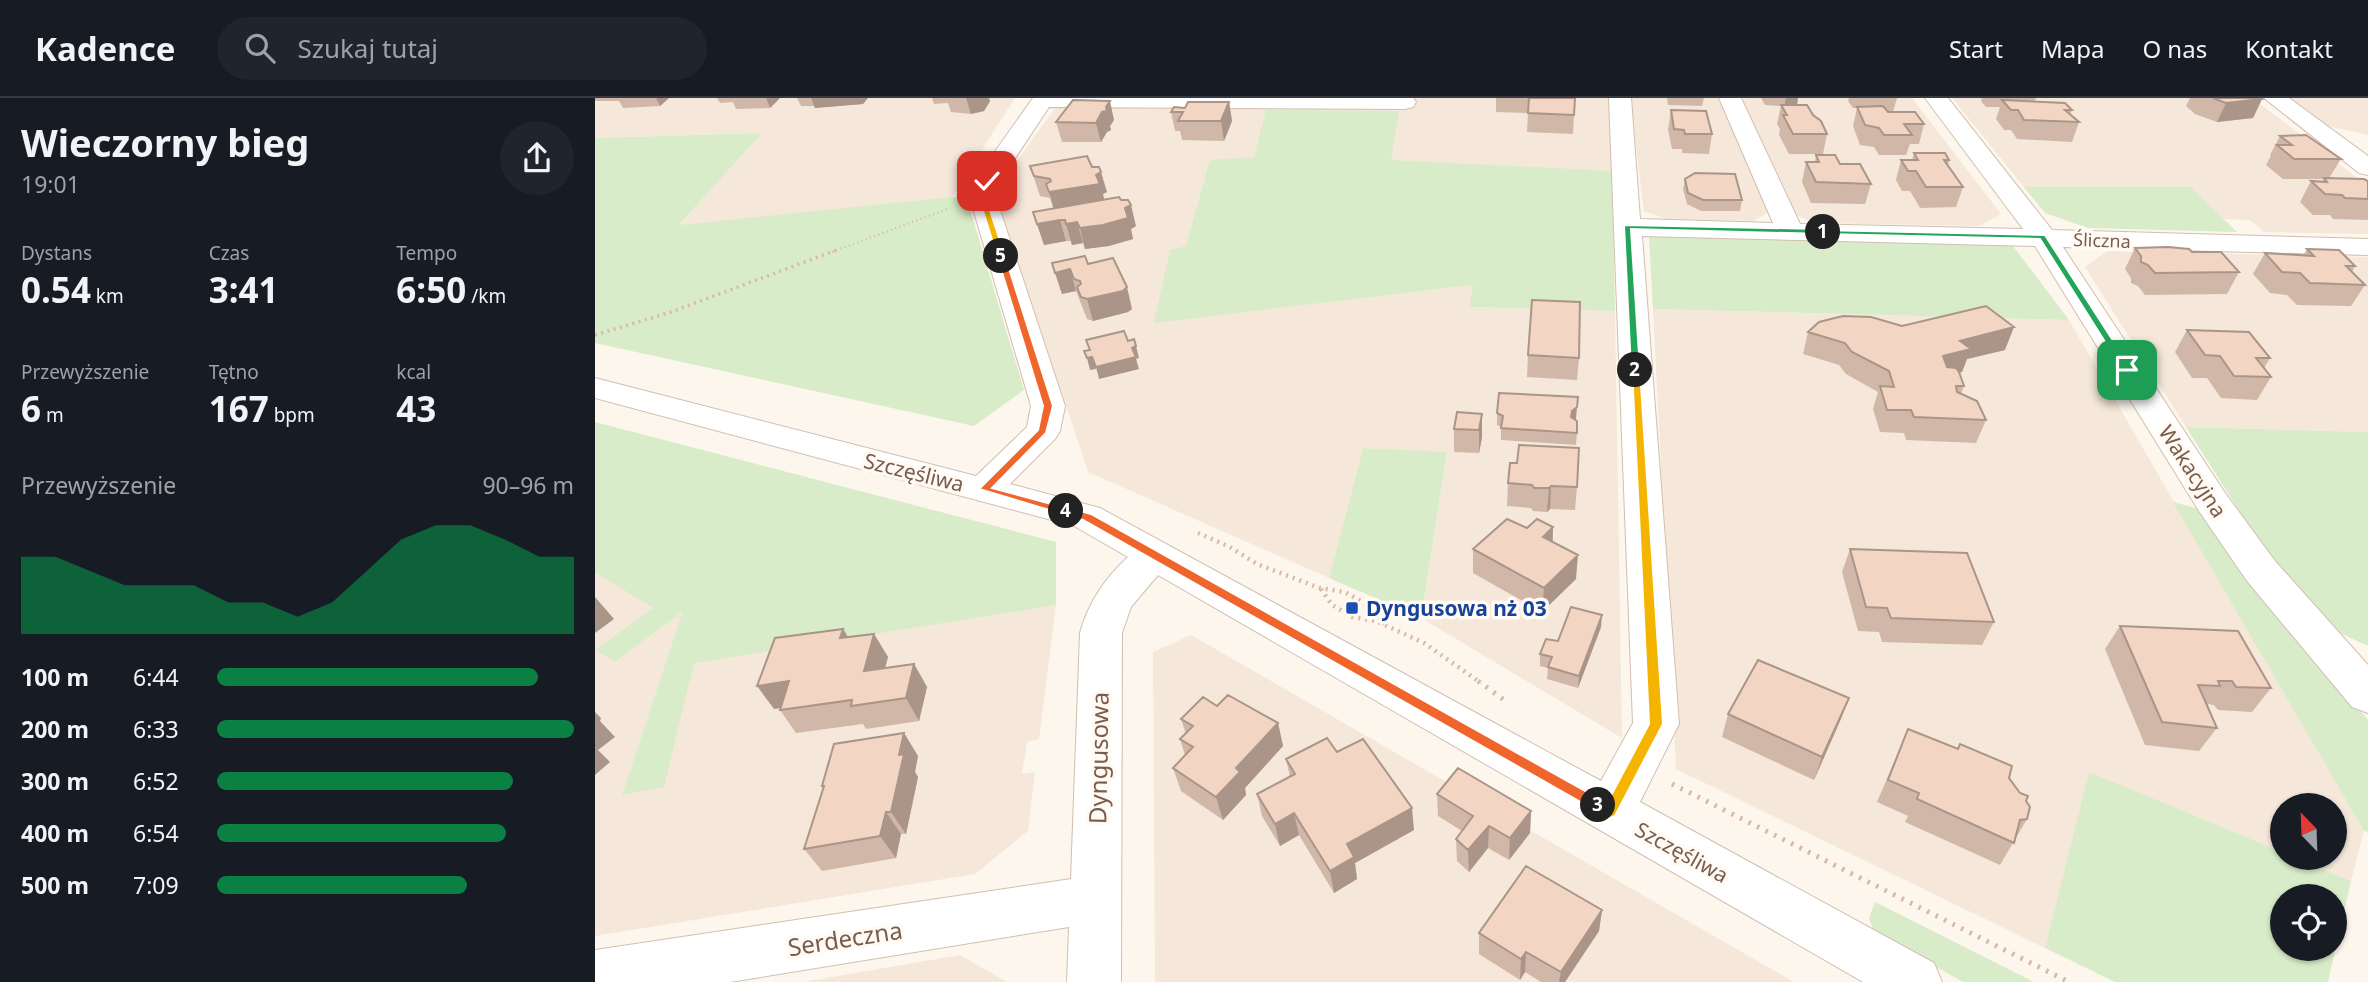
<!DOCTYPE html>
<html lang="pl">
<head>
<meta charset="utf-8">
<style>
	:root { --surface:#171b24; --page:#20242c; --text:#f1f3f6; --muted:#9ea1a6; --line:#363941; --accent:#0b8043 }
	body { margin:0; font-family:"Noto Sans",sans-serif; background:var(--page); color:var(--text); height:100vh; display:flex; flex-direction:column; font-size:26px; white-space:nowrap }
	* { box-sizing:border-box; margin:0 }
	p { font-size:23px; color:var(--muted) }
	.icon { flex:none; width:38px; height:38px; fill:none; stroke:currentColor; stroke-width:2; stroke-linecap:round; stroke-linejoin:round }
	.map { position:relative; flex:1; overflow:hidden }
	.sheet { display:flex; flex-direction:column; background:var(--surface); width:595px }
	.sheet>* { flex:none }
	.needle { width:46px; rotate:337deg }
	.fabs { position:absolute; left:1675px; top:695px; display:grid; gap:14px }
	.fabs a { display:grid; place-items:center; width:77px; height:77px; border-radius:50%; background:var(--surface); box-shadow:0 2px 5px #0004; font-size:35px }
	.pin { position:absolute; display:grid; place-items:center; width:60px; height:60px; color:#fff; margin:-30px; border-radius:14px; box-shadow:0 4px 10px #0006 }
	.km { position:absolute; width:35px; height:35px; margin:-18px; border-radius:50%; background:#222; color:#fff; font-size:19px; line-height:35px; text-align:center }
	.round { display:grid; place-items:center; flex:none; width:74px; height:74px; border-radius:37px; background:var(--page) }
	.head { display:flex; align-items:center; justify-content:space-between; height:119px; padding:0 21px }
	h1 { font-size:38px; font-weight:700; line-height:52px }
	.metrics { display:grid; grid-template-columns:repeat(3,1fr); gap:10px; height:119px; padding:7px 21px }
	.metrics div { display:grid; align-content:center }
	.metrics b { font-size:35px; font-weight:700 }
	.metrics small { font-size:19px; font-weight:400 }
	.metrics p { font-size:19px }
	.chart { height:196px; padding:14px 21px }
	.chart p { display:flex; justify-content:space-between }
	.chart svg { width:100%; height:126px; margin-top:7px; fill:var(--accent); opacity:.7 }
	ul { padding:0 21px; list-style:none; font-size:23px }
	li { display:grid; grid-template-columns:112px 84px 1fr; align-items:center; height:52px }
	li i { height:18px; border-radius:9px; background:var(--accent) }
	header { display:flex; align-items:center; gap:42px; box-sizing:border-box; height:98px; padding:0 35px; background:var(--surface); border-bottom:2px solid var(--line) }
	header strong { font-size:33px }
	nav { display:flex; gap:38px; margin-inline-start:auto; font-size:24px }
	.search { width:490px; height:63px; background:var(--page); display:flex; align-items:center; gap:18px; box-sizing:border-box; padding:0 24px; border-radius:38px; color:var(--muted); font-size:26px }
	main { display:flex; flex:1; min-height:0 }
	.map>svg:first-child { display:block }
	.residential { fill:#f5e8da }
	.green { fill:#d8ecc9; fill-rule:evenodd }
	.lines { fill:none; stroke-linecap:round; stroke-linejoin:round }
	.minor-casing { stroke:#d1beb0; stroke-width:2 }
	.path-far3 { stroke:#d9b8a5; stroke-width:2.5; stroke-dasharray:1 3.5; stroke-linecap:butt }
	.path-far2 { stroke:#d9b8a5; stroke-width:3.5; stroke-dasharray:2 4.5; stroke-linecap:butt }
	.path-far1 { stroke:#d9b8a5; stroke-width:4.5; stroke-dasharray:2 5; stroke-linecap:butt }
	.path { stroke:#d9b8a5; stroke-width:5; stroke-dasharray:2.5 7; stroke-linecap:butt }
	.minor { fill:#fff; fill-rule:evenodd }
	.wall { fill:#d1b7a8 }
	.shaded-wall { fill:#aa9588 }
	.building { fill:#f3d5c3; stroke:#aa9588; stroke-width:2 }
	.split-1 { fill:#22a559; stroke:#fff; stroke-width:2 }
	.split-2 { fill:#22a559; stroke:#fff; stroke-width:2 }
	.split-3 { fill:#f5b400; stroke:#fff; stroke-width:2 }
	.split-4 { fill:#f0652b; stroke:#fff; stroke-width:2 }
	.split-5 { fill:#f0652b; stroke:#fff; stroke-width:2 }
	.split-6 { fill:#f5b400; stroke:#fff; stroke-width:2 }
	.transit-dot { fill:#1a4fb4; stroke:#fffaf3; stroke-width:2.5 }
	.labels { text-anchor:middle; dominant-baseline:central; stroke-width:7; stroke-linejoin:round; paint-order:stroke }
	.far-street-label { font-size:18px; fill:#7a5c4d; stroke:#fffaf3 }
	.street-label { font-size:21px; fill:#7a5c4d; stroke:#fffaf3 }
	.transit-label { font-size:21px; font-weight:bold; fill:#164399; stroke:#fffaf3; text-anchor:start }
	.near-street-label { font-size:24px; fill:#7a5c4d; stroke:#fffaf3 }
</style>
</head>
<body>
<header>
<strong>Kadence</strong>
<div class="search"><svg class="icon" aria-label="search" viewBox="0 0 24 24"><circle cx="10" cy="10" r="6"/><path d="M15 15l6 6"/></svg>Szukaj tutaj</div>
<nav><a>Start</a><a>Mapa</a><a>O nas</a><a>Kontakt</a></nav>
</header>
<main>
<section class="sheet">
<div class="head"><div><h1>Wieczorny bieg</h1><p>19:01</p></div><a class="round"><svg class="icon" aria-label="share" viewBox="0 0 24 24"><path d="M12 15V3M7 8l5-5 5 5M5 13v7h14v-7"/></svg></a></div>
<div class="metrics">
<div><p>Dystans</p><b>0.54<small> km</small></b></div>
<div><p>Czas</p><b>3:41</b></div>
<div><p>Tempo</p><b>6:50<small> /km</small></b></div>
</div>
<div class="metrics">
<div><p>Przewyższenie</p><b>6<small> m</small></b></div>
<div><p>Tętno</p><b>167<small> bpm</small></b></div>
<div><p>kcal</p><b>43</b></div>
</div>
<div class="chart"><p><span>Przewyższenie</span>90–96 m</p>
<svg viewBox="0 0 160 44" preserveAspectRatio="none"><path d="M0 44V17L10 17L20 22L30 27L40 27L50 27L60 33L70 33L80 38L90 33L100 22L110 11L120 6L130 6L140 11L150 17L160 17V44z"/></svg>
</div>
<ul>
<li><b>100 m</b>6:44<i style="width:90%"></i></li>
<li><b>200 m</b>6:33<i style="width:100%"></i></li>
<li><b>300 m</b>6:52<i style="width:83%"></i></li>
<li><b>400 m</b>6:54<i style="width:81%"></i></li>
<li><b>500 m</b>7:09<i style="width:70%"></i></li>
</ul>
</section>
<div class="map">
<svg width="1773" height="884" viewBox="0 0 1773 884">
	<rect width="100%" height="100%" fill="#fdf6ec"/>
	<path class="residential" d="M0,0H420L357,99L84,128L166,35L0,40Z
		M467,0H1015L1017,73L657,62L668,212L878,187L875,209L1020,213L1027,640L826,520L852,355L768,350L734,480L493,374L400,94Z
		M1035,0H1126L1175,114L1158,123L1072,121L1049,113Z
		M1144,0H1317L1406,116L1384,128L1220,125L1198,116Z
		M1357,0H1657L1773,88V136L1669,134L1655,122L1628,121L1595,89H1429Z
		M1693,0H1773V37L1732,28Z
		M1512,153L1773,159V334L1591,329L1490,169Z
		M1058,211L1474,222L1769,733L1756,783L1699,760H1740V707H1687V754L1494,675L1450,850L1081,671Z
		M0,423L117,473L105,554L461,507L444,641L432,644L427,676L440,674L433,733L380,776L0,838Z
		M596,537L1199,884H560L558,554Z
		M365,857L412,884H208Z"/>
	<path class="green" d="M671,12L804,13L796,62L1017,73L1020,213L874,209L878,187L559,225L575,152L591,148L615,62L659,59Z
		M167,35L84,127L357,99L372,101L429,292L379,328L0,245V40Z
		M1429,89H1596L1642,134L1493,130L1450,115Z
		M1054,138L1418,148L1474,222L1058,211Z
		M0,324L461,444V507L99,565L69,689L27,697L88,513L20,564L0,552L58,510L0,474Z
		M1591,329L1773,334V548L1712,520Z
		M768,350L852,354L826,520L734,480Z
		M1578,404L1601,410L1773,622V734L1769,733Z
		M1494,674L1687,754V760H1699L1756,783L1733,884H1520L1450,850ZM1740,798V850H1687V798Z
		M1280,804L1439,884H1368L1279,834L1274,820Z"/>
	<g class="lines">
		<defs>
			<path id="minor" d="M438,0H818L821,4L818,9L810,11L454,9L405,83L401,100L470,308L465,333L460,341L415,386L505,410L1006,683L1038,625L1014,0H1036L1045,121L1178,125L1124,0H1146L1205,126L1428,131L1330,0H1353L1457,132L1773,141V157L1468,149L1630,395L1680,463L1773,567V615L1757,609L1652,483L1604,413L1440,148L1047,138L1084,626L1045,704L1339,865L1347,884H1268L563,477L536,509L527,535L526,884H472L474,829L135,884H0V852L476,781L485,535C493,505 510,480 533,459L479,428L0,300V280L381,378L432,329L436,308L375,100L379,83Z
				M1669,0H1694L1773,58V77L1764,75Z"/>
		</defs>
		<use href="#minor" class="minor-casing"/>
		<path class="path-far3" d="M237,154L355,110"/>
		<path class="path-far2" d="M0,237L76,214L242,152"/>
		<path class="path-far1" d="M603,435L635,449L662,466L725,490L750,494L778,510L790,527
			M726,491L737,507L758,519L781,523L829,545L886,585"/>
		<path class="path" d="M883,583L912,604
			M1077,686L1474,884"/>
		<use href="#minor" class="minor"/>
	</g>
	<path class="wall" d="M0,0H74L65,8L28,10L24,3H0Z
		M122,0H185L175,10L141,11L138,4L125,5Z
		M202,0H273L268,6L220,10L219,8H206Z
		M337,0H394L395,3L389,13L376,16L356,14L353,5L339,6Z
		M901,0H980L978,36L932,34L933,15L901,14Z
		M1072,0H1109L1107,8L1073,7Z
		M1166,0H1203L1202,7L1218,17L1232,36L1228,56H1194L1184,37L1185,31L1182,26L1186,8L1170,7Z
		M1254,0H1302L1298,14L1329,26L1324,46H1315L1311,57H1284L1279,49L1265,47L1258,28L1262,10H1258L1253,3Z
		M1387,0H1441L1439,4L1477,12L1475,17L1484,24L1477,44L1422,41L1416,32H1409L1401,21L1405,9H1391L1386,3Z
		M1595,0H1665L1667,1L1658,20L1622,24L1600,16L1591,8Z
		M634,4L637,23L629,43L587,42L585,33H580L576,14L590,10Z
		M1076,12L1117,36L1114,56L1087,55V51H1077L1073,32Z
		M519,22L515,28L516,32L512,34L506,44H467L461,24Z
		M1685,38L1746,61L1734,80L1773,83V122L1738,121L1735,117H1718L1705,104L1716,83L1727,84L1728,81H1688L1671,67L1676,58L1675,57Z
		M1319,55L1354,62L1353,68L1368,89L1361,109L1325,110L1315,93H1307L1301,82L1306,62H1317Z
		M1221,57L1245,66L1276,86L1270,106L1216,105L1207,84L1211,64H1220Z
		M435,68L497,69L512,94L508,96L509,101L541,128L536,131L538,141L514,148L490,151L488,145L477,147L476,143H471L449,147L438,114L458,110L455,100L445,98Z
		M1090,81L1147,102L1145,113H1106L1092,106L1088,91Z
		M1540,150L1597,154L1644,174L1632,196L1550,197L1543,188L1536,185V180L1530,171Z
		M1712,151L1760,168L1757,174L1770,187L1756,208L1702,207L1692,197L1675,195L1658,176L1670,155L1708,158Z
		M457,165L493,166L537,211L533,214L498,223L492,221L481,193L467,196Z
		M1307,228L1410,252L1372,261L1367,274H1364L1369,288L1366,296L1391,322L1381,345L1311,342L1309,335L1285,334L1278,311L1283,294L1251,276L1244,267L1208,256L1213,234Z
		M1592,232L1675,260L1669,270L1676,279L1662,302L1626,300L1612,280H1597L1580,254Z
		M933,257L984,260L982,282L932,279Z
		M902,315L981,321L980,322L982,335L981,347L906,342V329L902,327Z
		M887,316V339L884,355L859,354V331Z
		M913,385L982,389L980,412L955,411L952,414L938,413L936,410L912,408Z
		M958,429V444L981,481L947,514L878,475V451L932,430Z
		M1255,451L1399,524L1387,547L1287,544L1284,534L1263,533L1247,474Z
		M1525,528L1676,590L1657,614L1623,612L1619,607L1612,606L1622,630L1604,653L1550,647L1510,551Z
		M1006,529L983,590L952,581L953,570L945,568V556L963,543Z
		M248,531L253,539L279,536L293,559L290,570L319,566L332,589L324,623L271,631L268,626L201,635L185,612V610L179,611Z
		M1254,600L1245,623L1219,682L1127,639L1133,616Z
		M622,608L683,625L688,648L650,690L651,697L628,722L586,693L578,670L590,657L585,641L591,636L586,621Z
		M1313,631L1362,651L1365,646L1414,680L1431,703L1432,721L1405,767L1310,724L1313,718L1282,704Z
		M309,635L323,658L320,674L323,679L311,736H306L301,760L227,773L209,751L229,690L227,688Z
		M742,654L819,732L760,765L762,781L739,795L704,737L685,748L667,718L662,696L695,679L691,661Z
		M842,696L936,713L935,735L914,762L893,750L874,774L862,763L861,741L867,733L843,718Z
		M1007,812L1004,833L970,884H946L930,874L925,882L884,856V835Z"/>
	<path class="shaded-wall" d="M61,0H74L65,8Z
		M171,0H185L175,10Z
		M216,0H273L268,6L220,10Z
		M371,0H394L395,3L389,13L376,16Z
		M1191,0H1203L1202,7L1189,9Z
		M1667,1L1658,20L1622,24L1631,5Z
		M515,3L519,22L515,28L516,32L512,34L506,44L501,25Z
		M634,4L637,23L629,43L626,23Z
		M506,74L512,94L508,96L510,107L460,114L454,94Z
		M536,107L541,128L536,131L538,141L514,148L490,151L485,130Z
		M465,122L471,143L449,147L442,126Z
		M482,124L488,145L477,147L471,126Z
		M475,171L481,193L467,196L460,175Z
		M532,189L537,211L533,214L498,223L492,201Z
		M1419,229L1410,252L1372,261L1367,274L1340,281L1348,258L1365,243Z
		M541,248L544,260L541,261L544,271L504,281L501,269L537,250Z
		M497,259L501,271L495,272L492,260Z
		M982,309L981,321L976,324L977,313Z
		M887,316V339L884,355V332Z
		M956,388L955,411L952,414L954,390Z
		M958,429L957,452L948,439Z
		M983,457L981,481L947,514L949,490Z
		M0,499L19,521L0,535Z
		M1007,517L1006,529L983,590L984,578Z
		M248,531L262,554L245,540Z
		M279,536L293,559L283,596L269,573Z
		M319,566L332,589L324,623L311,600Z
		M194,583L210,606L179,611L162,588Z
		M1254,600L1245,623L1219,682L1227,659Z
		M0,614L6,620L5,623L20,639L3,652L15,664L0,677Z
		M683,625L688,648L650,690L651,697L628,722L621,699L641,670Z
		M309,635L323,658L320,674L323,679L311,736L296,714L304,657Z
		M817,710L819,732L760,765L762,781L739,795L735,773L752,746Z
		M936,713L935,735L914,762L915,740Z
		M291,714L306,736L301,760L285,738Z
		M699,715L704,737L685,748L680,726Z
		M894,728L893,750L874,774L873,752Z
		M1007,812L1004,833L970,884H964L966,874Z
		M931,854L930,874L925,882L926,861Z"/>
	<path class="building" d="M934,0H980L979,17L933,15Z
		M1618,0H1665L1667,1L1631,5Z
		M478,2L515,3L511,9L512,13L507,14L501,25L461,24Z
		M1407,2L1470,5L1477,12H1470L1484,24L1429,22L1423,12H1416Z
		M593,4H634L626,23H583L588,14H576L579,9L590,10Z
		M1186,7H1212L1218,17L1226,23L1232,36H1198L1188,17H1192Z
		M1288,8L1293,14H1320L1329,26H1309L1317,37H1289L1284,30L1270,27L1262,9Z
		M1076,12L1111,13L1117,36H1090L1089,32L1079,31Z
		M1711,37L1746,61H1699L1682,47H1697L1685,38Z
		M1319,55H1350L1354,62H1349L1368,89H1331L1321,73H1313L1306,62H1323Z
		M1221,57H1240L1245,66H1265L1276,86L1221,84L1211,64H1224Z
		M492,58L497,69H504L506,74L501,77L505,86L454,94L451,86L456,83L455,81L439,78L435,68Z
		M1100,75L1140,76L1147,102H1108L1093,95L1090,81Z
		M1729,80L1769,81L1773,83V101L1750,100L1747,97L1730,96L1716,83L1732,84Z
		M524,99L526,102H533L536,107L530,110L533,120L508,127L485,130L482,124L471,126L470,122H465L442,126L438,114Z
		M1573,149L1594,151L1597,154H1626L1644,174L1560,175L1553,167L1546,164V158L1540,150Z
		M1712,151L1744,152L1760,168H1751L1770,187L1715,185L1705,175L1687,174L1670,155L1719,158Z
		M490,158L493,166L518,160L532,189L528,193L492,201L486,199L482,189L486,186L485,183L479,181L475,171L460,175L457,165Z
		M937,202L985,204L984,260L933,257Z
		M1391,208L1419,229L1365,243L1376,251L1348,258L1352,269L1361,270L1364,274L1369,288H1361L1362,294L1382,303L1391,322L1319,319L1316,312H1292L1285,288L1299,289L1294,273L1257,254L1250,245L1213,234L1224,224L1248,218L1276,219L1307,228Z
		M1592,232L1654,234L1675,260H1661L1676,279L1639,278L1625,258L1610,257Z
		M529,233L533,243L539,241L541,248L537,250L541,259L501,269L497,259L492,260L489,253L495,252L491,242Z
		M904,295L983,299L982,309L977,313L976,319L982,323V335L906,330L908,318L902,315Z
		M862,314L887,316L884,332L859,331Z
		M924,347L984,350L982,389L956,388L954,390H939L937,387L913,385L915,365H922Z
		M912,421L932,430L942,421L958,429L948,439L983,457L949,490L878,451Z
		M1255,451L1372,455L1399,524L1296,520L1292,510L1271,509Z
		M976,509L1007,517L984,578L953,569L957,559L945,556L951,541L963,543Z
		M1525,528L1643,533L1676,590L1641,589L1637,583H1623L1625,588L1603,587L1622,630L1567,624Z
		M248,531L245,540L279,536L269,573L319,566L311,600L256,608L257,602L185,612L194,583L162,588L180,540Z
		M1163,562L1254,600L1227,659L1133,616Z
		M633,597L683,625L641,670L645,674L621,699L578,670L598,649L585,641L598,628L586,621L608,599L622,608Z
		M1313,631L1363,651L1365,646L1417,668L1414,680L1425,695L1433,698L1431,703L1435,709L1432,721L1425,722L1419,745L1322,701L1324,695L1293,682Z
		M309,635L304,657L309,656L296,714H291L285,738L209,751L229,688H227L239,646Z
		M732,640L742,654L768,641L817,710L752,746L759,759L735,773L699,715L680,726L662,696L700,676L691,661Z
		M863,670L936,713L915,740L894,728L873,752L861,741L878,718L842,696Z
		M931,768L1007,812L966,874L931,854L926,861L884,835Z"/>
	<path class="split-1" d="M1225,132L1450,137L1537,272L1529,274L1445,141L1228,136Z"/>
	<path class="split-2" d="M1029,127L1228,131L1232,134L1228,136L1036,131L1045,272L1040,275L1036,272Z"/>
	<path class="split-3" d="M1037,270L1045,272L1068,626L1020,718L1015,720L998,711L996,707L1003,701L1012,705L1054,626Z"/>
	<path class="split-4" d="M471,409L496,416L1008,703V711H998L488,422L467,416L466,413Z"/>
	<path class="split-5" d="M406,156L410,158L458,308L451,335L397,390L475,411L477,413L471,417L384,391L443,332L448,308L402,158Z"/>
	<path class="split-6" d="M390,81L396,83L391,100L410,158L406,161L402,158L384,100Z"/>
	<rect class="transit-dot" x="750" y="503" width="14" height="14" rx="3.5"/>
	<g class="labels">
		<g class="far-street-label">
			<text transform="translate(1507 142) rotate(2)">Śliczna</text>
		</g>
		<g class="street-label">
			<text transform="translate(1598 373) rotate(57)">Wakacyjna</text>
			<text transform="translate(319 374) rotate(14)">Szczęśliwa</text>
			<text transform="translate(1087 754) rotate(29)">Szczęśliwa</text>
		</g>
		<g class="transit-label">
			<text x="771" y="510">Dyngusowa nż 03</text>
		</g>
		<g class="near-street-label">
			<text transform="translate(503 660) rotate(-89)">Dyngusowa</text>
			<text transform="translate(250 840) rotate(-9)">Serdeczna</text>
		</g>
	</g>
</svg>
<div class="fabs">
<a><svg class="needle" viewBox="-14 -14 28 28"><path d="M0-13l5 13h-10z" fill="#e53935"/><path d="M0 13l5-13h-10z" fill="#9ea1a6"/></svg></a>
<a><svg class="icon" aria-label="locate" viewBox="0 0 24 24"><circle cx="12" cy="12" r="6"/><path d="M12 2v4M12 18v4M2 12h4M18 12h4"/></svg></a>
</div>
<div class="pin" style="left:1532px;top:272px;background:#1e9e55"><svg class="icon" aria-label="arrive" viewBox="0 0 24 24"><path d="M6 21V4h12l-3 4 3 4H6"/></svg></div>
<div class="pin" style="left:392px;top:83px;background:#d93025"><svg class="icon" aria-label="check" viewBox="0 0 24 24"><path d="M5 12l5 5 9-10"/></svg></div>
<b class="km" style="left:1228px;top:134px">1</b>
<b class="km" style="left:1040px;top:272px">2</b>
<b class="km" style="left:1003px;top:707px">3</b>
<b class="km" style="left:471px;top:413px">4</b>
<b class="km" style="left:406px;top:158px">5</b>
</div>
</main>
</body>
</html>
